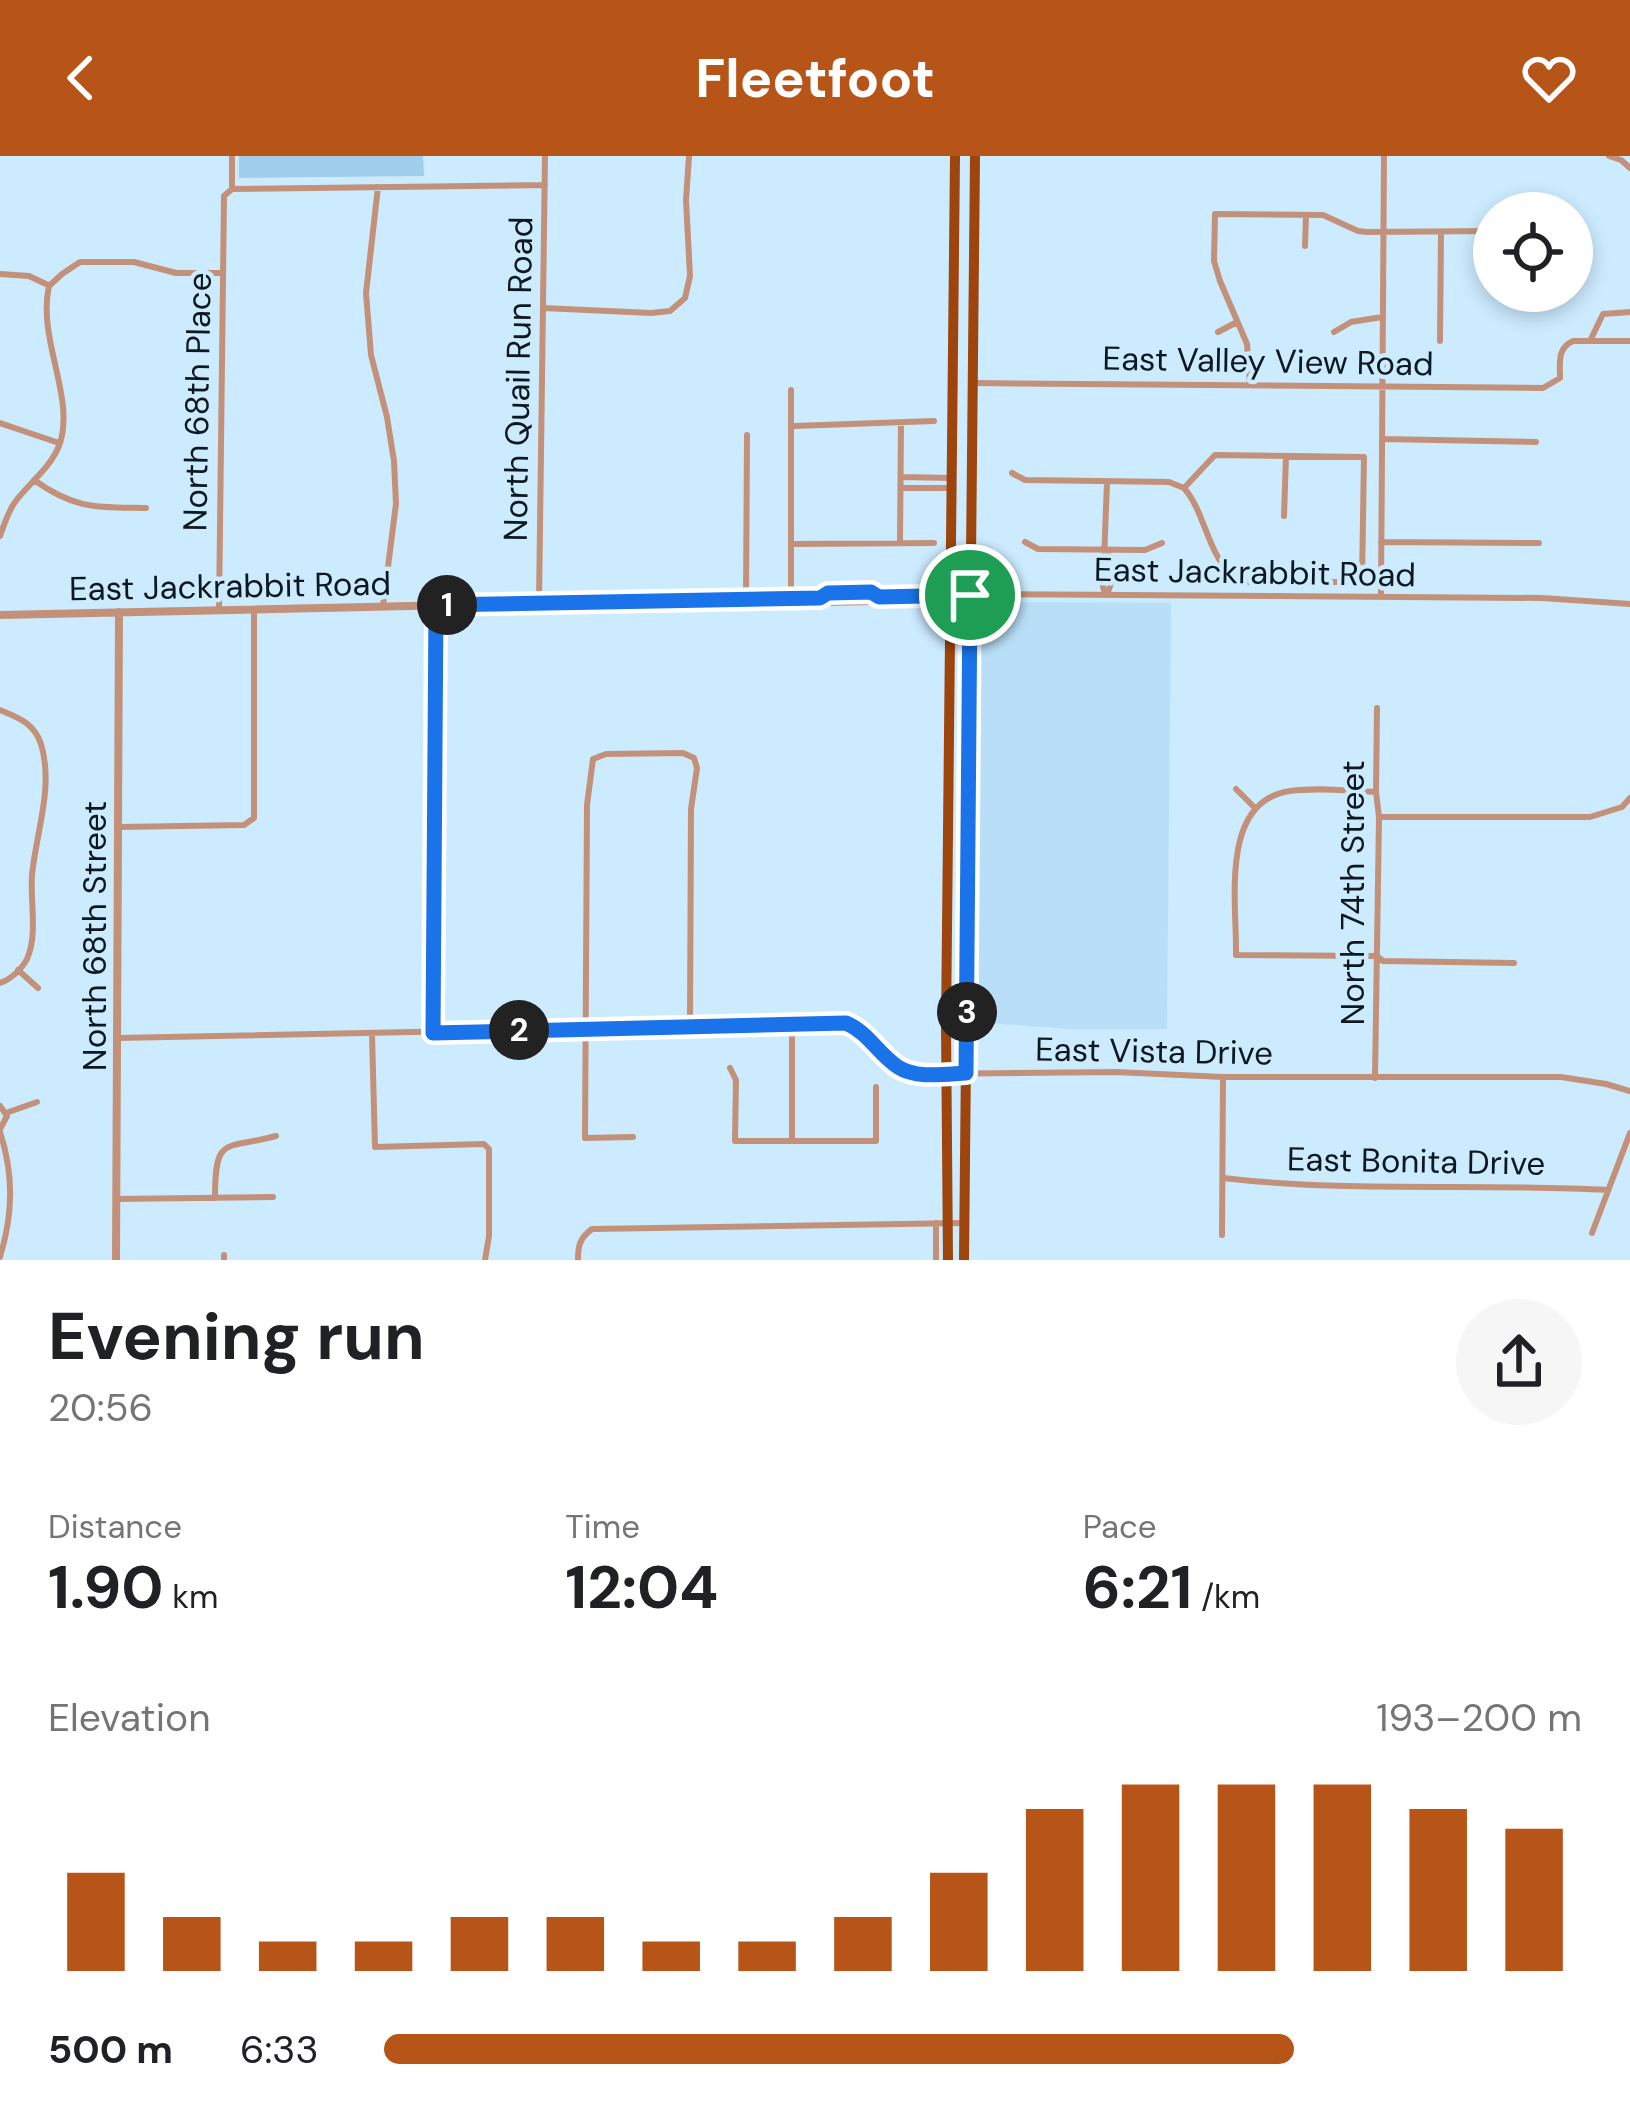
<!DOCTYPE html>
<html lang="en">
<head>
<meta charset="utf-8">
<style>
	:root { --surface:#fff; --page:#f6f6f6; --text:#202124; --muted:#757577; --accent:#b75519 }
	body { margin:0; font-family:"DM Sans",sans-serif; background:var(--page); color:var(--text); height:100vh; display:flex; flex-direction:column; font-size:45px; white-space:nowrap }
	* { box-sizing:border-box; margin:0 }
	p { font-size:39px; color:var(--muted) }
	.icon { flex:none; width:66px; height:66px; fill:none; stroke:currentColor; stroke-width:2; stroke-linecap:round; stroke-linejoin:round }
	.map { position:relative; height:1104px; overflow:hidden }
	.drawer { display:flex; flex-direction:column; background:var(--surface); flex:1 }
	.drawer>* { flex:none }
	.buttons { position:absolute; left:1473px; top:36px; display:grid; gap:24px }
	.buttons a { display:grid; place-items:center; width:120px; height:120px; border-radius:50%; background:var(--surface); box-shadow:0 6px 18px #0003; font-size:60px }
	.pin { position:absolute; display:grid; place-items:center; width:102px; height:102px; color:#fff; margin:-51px; border:6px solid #fff; border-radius:50%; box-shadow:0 3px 12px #0007 }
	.km { position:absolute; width:60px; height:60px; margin:-30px; border-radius:50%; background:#222; color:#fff; font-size:33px; line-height:60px; text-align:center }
	.round { display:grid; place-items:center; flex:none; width:126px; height:126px; border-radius:63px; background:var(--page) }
	.head { display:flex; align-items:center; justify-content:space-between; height:204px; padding:0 48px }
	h1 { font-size:66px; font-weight:700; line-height:90px }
	.metrics { display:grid; grid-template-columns:repeat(3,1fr); gap:18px; height:204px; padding:12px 48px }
	.metrics div { display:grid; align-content:center }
	.metrics b { font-size:60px; font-weight:700 }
	.metrics small { font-size:33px; font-weight:400 }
	.metrics p { font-size:33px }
	.chart { height:336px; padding:24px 48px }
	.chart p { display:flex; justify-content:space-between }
	.chart svg { width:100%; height:216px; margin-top:12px; stroke:var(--accent); stroke-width:6 }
	ul { padding:0 48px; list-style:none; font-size:39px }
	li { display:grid; grid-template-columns:192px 144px 1fr; align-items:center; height:90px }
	li i { height:30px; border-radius:15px; background:var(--accent) }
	header { display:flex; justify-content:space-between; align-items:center; height:156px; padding:0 48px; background:var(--accent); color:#fff; font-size:54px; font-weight:700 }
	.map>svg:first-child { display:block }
	.built { fill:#b9dff8 }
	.green { fill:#a1ceeb }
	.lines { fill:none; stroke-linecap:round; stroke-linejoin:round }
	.minor { stroke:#c39179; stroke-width:6 }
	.tertiary { stroke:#c39179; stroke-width:8 }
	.primary { stroke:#9d450c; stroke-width:10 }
	.route-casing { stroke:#fff; stroke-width:24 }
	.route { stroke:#1a73e8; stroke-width:15 }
	.labels { text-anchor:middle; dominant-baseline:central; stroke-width:9; stroke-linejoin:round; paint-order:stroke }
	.street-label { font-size:33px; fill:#0d181f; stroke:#ccebff }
</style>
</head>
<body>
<header><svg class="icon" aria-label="back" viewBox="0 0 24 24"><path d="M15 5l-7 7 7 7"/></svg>Fleetfoot<svg class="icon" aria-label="heart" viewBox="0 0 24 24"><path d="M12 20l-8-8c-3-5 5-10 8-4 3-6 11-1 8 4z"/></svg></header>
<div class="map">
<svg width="1630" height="1104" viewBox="0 0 1630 1104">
	<rect width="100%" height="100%" fill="#ccebff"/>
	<path class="built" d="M989,446L1171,447L1167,873H1069L974,866L979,462Z"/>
	<path class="green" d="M239,0H423L424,20L239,22Z"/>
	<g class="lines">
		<path class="minor" d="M1609,0L1621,4L1630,12
			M378,31L366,137L371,199L387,261L394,305L396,348L383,450
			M232,32V0
			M1305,90L1306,59
			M0,118L29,120L48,129
			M49,130L62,118L80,106H134L176,117H221
			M543,152L651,157L670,155L685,142L690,120L686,44L689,0
			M1218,176L1237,166
			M1334,176L1351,166L1382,161
			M1440,185L1441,76
			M1590,185L1603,158L1630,156
			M973,227L1543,232L1560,222C1560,207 1557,192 1573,185H1630
			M1250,229L1247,188L1220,125L1214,105L1215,58L1323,59L1358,75L1367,76L1494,75
			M791,234V441
			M0,267L59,287
			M794,270L934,265
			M1382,283L1536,286
			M1215,299L1364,301L1362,426H1249C1245,424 1234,420 1231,418C1207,396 1205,356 1184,332Z
			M1012,317L1025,324L1169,326L1184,332
			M901,321L952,322
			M34,324C76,354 97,351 146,352
			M901,332H951
			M1284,360L1286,300
			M0,380C4,369 8,356 15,346C29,327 52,311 60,287C75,241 37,182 49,130
			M900,386L901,267
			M1025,386L1038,393L1145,394L1162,387
			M1381,386L1539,387
			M794,388L934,387
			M971,438L1542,442L1630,448
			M1106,439L1103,431L1107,326
			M1106,439C1113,428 1115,409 1108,397
			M1381,440L1384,0
			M746,443L747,279
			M539,446L545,0
			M219,454L224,40L232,33L545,29
			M0,554C19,562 34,567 41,588C54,631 36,677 32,719C30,744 38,779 27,803C22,813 10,824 0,827
			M1236,633L1254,651
			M1376,636C1348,635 1318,631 1290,635C1219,645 1237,747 1236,799L1377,800L1383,805L1514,807
			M1379,661H1590L1622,651L1630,642
			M119,671L244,669L254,662V453
			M18,814L38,832
			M792,868V984
			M433,877L436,449
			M372,878L375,991L484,988L489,993V1080L485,1104
			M117,882L846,867C875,879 887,911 918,918L1116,916L1223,921H1561L1606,928L1630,935
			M730,912L736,924L735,985H876V931
			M1375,922L1379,661L1376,636L1377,552
			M0,950L7,960L0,973
			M6,957L37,946
			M0,976C14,1019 13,1058 0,1101
			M633,981L585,982L587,649L593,603L606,598L683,597L694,602L697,612L691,653L690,869
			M1223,1022C1350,1037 1480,1027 1608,1034
			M215,1042C215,978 225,994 276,980
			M116,1043L273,1041
			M1592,1077L1630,977
			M1222,1079L1223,921
			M224,1104V1099
			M578,1104C578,1089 580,1082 592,1073L964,1067
			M936,1104V1067"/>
		<path class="tertiary" d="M821,441L826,446L871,445L878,441
			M0,459L821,441C835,433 864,434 879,441L971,438
			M116,1104L119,456"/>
		<path class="primary" d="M948,1104L946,869L955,0
			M964,1104L975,0"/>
	</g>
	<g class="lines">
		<defs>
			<path id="route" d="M871,436L879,441L970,439L966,917C946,918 916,923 898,911C878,898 869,877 846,867L433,877L436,449L820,442L828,437Z"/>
		</defs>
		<use href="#route" class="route-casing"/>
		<use href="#route" class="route"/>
	</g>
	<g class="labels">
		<g class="street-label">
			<text transform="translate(1268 205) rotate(1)">East Valley View Road</text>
			<text transform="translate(518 223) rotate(-89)">North Quail Run Road</text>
			<text transform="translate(197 246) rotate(-89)">North 68th Place</text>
			<text transform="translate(1255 416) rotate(1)">East Jackrabbit Road</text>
			<text transform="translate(230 430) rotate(-1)">East Jackrabbit Road</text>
			<text transform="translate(1352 737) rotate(-90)">North 74th Street</text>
			<text transform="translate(94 780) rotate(-90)">North 68th Street</text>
			<text transform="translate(1154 895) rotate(1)">East Vista Drive</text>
			<text transform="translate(1416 1005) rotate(1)">East Bonita Drive</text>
		</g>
	</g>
</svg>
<div class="buttons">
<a><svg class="icon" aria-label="locate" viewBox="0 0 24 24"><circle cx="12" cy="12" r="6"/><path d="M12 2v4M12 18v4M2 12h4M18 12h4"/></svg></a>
</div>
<div class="pin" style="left:970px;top:439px;background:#1e9e55"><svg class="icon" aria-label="arrive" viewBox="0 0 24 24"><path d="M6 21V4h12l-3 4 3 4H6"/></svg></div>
<b class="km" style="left:447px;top:449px">1</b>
<b class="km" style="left:519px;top:874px">2</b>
<b class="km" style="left:967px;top:856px">3</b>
</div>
<section class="drawer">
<div class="head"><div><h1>Evening run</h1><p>20:56</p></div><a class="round"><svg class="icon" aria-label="share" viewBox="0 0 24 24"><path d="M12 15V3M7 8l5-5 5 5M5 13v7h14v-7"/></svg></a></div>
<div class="metrics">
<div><p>Distance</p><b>1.90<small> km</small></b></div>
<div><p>Time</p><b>12:04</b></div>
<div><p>Pace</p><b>6:21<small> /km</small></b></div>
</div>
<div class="chart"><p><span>Elevation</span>193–200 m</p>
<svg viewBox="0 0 160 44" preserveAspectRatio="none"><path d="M5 44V24M15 44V33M25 44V38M35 44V38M45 44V33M55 44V33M65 44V38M75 44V38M85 44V33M95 44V24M105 44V11M115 44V6M125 44V6M135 44V6M145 44V11M155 44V15"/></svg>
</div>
<ul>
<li><b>500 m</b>6:33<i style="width:76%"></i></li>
</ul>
</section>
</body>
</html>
